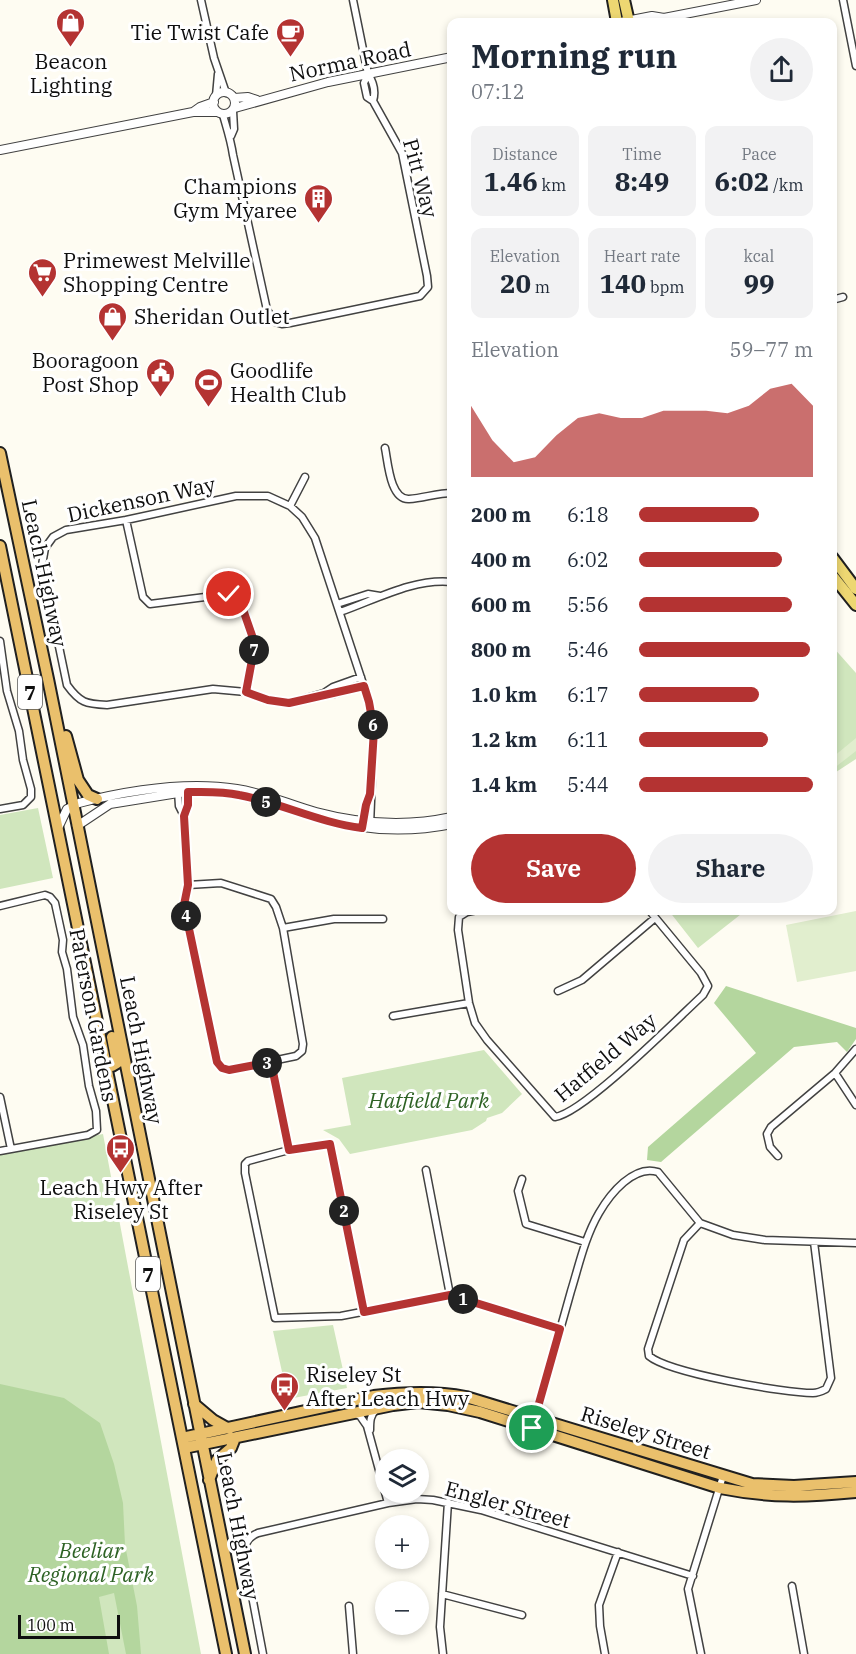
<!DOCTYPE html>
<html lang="en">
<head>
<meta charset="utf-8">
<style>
	:root { --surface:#fff; --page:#f2f2f3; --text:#1f2937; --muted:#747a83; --accent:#b43332 }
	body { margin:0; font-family:"IBM Plex Serif",serif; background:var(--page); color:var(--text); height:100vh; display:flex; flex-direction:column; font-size:22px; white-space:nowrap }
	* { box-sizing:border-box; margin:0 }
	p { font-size:20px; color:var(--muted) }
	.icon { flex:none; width:33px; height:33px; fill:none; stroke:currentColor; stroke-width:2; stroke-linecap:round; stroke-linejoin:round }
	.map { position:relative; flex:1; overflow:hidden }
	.drawer { position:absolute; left:447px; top:18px; width:390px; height:897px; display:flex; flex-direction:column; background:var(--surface); border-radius:12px; box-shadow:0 3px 9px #0003 }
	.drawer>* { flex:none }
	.buttons { position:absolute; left:375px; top:1449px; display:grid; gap:12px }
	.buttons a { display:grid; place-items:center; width:54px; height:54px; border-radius:50%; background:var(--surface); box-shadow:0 3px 9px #0003; font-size:30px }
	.scale { position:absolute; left:18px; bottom:15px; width:102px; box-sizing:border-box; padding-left:6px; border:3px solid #0f0f0f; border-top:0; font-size:16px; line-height:21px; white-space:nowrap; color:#0f0f0f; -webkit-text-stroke:4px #fff; paint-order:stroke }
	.pin { position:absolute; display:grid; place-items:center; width:51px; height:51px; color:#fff; margin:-26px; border:3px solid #fff; border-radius:50%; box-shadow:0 2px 6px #0007 }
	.km { position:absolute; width:30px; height:30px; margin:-15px; border-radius:50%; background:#222; color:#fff; font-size:16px; line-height:30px; text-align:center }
	.round { display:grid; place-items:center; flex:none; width:63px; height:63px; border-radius:32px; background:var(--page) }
	.head { display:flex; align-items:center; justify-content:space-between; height:102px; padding:0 24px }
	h1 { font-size:33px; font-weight:800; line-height:45px }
	.figures { display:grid; grid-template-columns:repeat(3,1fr); gap:9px; height:102px; padding:6px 24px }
	.figures div { display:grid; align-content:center; border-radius:12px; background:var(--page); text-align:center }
	.figures b { font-size:26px; font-weight:800 }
	.figures small { font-size:16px; font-weight:400 }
	.figures p { font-size:16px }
	.chart { height:168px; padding:12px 24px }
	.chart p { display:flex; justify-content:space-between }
	.chart svg { width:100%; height:108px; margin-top:6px; fill:var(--accent); opacity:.7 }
	.cta { display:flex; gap:12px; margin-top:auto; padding:12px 24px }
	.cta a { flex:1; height:69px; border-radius:36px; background:var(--accent); color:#fff; font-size:24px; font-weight:800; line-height:69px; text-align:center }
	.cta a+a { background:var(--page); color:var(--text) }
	ul { padding:0 24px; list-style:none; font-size:20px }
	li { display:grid; grid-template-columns:96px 72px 1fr; align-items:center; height:45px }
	li i { height:15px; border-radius:8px; background:var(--accent) }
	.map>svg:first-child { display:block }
	.green { fill:#d0e6bd }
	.forest { fill:#b4d69e }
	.pitch { fill:#e1eece }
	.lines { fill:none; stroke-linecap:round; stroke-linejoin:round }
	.minor-casing { stroke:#424242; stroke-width:9 }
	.tertiary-casing { stroke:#424242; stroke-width:10 }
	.primary-casing { stroke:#202020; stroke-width:14 }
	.trunk-casing { stroke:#202020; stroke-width:14 }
	.minor { stroke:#fff; stroke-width:6 }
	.tertiary { stroke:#fff; stroke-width:8 }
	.primary { stroke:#edd772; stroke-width:10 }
	.trunk { stroke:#eac06c; stroke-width:10 }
	.route-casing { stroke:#fff; stroke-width:12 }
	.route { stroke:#b43332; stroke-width:8 }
	.labels { text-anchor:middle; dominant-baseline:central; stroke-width:6; stroke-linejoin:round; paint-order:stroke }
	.shield { fill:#fff; stroke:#575757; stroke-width:1.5 }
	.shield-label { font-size:20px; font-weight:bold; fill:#0f0f0f }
	.poi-label { font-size:21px; fill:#0f0f0f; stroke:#fff; text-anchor:start }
	.street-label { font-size:21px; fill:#0f0f0f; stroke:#fff }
	.park-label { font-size:21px; font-style:italic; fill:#2d6224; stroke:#fff }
</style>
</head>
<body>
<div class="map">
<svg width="856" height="1654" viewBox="0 0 856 1654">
	<rect width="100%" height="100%" fill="#fefcf2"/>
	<path class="green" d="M832,646L856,673V759L833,774Z
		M38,808L53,878L0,889V815Z
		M669,911H745L698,948Z
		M484,1050L522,1094L502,1113L487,1118L486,1121L472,1130L350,1154L339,1139L323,1130L351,1125L342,1078Z
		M103,1134L201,1654H0V1155Z
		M333,1325L347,1388L288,1399L273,1331Z"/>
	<path class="forest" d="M726,986L856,1028V1039L847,1052L837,1042L794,1047L661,1162L647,1160L648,1147L756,1053L714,1003Z
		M0,1384L64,1398L100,1423L114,1464L123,1503L125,1545L137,1606L141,1654H126L114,1593L99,1597L109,1654H0Z"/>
	<path class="pitch" d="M856,738V751L833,769V757Z
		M856,911V971L797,982L786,925Z"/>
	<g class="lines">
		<defs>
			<path id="minor" d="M201,0L214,58L226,93
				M353,0L368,74C374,83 376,91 373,101
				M843,0L856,66
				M216,96L218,74
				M223,115C227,129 231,141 233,155L267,310L275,322L282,324L290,323L420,296L428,287L427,276L402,153L373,101L367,97L364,83L368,74
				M231,136L234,129L233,111
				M832,300L843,297
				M385,448C388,462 390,500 409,499C424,498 437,493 452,493
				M290,506L305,477
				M126,520L143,597L150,604L229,594L239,598L255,644L246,692
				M337,604L368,594L380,596
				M340,612C375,600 413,578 452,582
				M0,641L7,691L19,731L23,760L31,789V797L23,805L0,809
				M364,686L334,694L324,693L289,703L268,701L246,692L213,689L107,705C86,704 80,703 67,685L42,565L45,548L53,537L66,530L126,520L236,496H268L290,506L302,517L315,538L369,702L374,730L370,825
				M324,693L333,687L361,677
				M188,788V805L184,816L188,885L184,905L217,1062L222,1068L229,1070L296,1056L302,1051L303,1044L283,928L276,907L271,899L221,883L188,885
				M178,791L179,806L184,816
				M363,825L366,805L370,795
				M0,906L45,895L50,897L55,903L63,940L62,952L67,969L73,1017L83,1045L89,1086L96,1111L97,1130L88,1135L0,1151
				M477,910L467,912L459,917L458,930L469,1003L475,1023L487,1040L555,1117C584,1113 676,1020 703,995L708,986L701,973L649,910
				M283,928L334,919H383
				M558,991L582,980L655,918
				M393,1016L469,1003
				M271,1062L289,1150
				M835,1073L856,1105
				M0,1097L11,1149
				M778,1156L770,1147L767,1134L771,1127L835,1073L856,1049
				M426,1170L450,1295
				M522,1179L518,1191L526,1224L585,1242
				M700,1223L684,1240L648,1349L649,1356C669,1373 784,1393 813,1393C817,1393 822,1391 826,1389L831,1378L814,1242
				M365,1312L330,1144L289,1150L248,1161L245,1164V1173L275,1318L341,1316L450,1295L560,1329
				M354,1413L360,1416L367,1426L388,1503
				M534,1419C547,1377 559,1334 571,1291C579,1265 585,1237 599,1213C610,1194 634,1164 658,1172L700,1223L733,1235L765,1240L856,1243
				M370,1430C370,1421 370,1415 377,1409
				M792,1586L804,1654
				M442,1594L522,1615
				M349,1606L353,1654
				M263,1654L245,1559C243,1547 246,1538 258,1533L388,1503L417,1499L433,1500L481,1510L693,1576
				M443,1654L440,1627L448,1502
				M605,1654L600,1626L599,1605L618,1552
				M701,1654L688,1589L723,1476"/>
			<path id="tertiary" d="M621,22L652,16L664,18L756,0
				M213 103a11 11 0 1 1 22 0a11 11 0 1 1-22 0Z
				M234,98L248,97L257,100
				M235,108L328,82L452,57
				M193,112L200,107L214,102
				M0,150L193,112H217
				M308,815C355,830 403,834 452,824
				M77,826L110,804L178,793L212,791L239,795L297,811
				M58,828L67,809L79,803C130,790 185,781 237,789C265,793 290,805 316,812C361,824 406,827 452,817"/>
			<path id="primary" d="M613,0L617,22
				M624,0L629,22
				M832,557L856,589
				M832,575L856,605"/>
			<path id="trunk" d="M0,453L48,679L245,1654
				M0,546L226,1654
				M66,736L78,780L88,795L97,799
				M106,1062L112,1066L117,1063L112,1037
				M194,1404L213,1420L229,1429
				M182,1438L374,1396C406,1392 435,1391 466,1397L752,1484L794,1486L856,1482
				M184,1448L393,1405L418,1402L448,1405L480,1412L720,1488C771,1498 805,1497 856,1492
				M209,1480L217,1460L231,1448L235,1438"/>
		</defs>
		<use href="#minor" class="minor-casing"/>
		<use href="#tertiary" class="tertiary-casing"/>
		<use href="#primary" class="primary-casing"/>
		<use href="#trunk" class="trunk-casing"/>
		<use href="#minor" class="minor"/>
		<use href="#tertiary" class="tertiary"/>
		<use href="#primary" class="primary"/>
		<use href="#trunk" class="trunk"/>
	</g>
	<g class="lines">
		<defs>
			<path id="route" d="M229,594L239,598L255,644L246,692L268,700L289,703L364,686L369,702L374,730L370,794L366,805L362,828C320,823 281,803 239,795C222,791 205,792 188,792V805L184,816L188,885L184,905L217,1062L222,1068L229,1070L271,1062L289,1150L330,1144L364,1312L450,1295L560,1329L532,1428"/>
		</defs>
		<use href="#route" class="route-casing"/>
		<use href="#route" class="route"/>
	</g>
	<defs>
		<symbol id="shop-pin" viewBox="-11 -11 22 30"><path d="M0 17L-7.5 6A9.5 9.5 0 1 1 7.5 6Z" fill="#b43332" stroke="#fff"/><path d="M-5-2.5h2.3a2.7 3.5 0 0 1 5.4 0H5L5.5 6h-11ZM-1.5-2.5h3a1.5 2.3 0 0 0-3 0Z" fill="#fff"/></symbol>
		<symbol id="cafe-pin" viewBox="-11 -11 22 30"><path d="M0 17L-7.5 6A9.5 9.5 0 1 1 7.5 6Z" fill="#b43332" stroke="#fff"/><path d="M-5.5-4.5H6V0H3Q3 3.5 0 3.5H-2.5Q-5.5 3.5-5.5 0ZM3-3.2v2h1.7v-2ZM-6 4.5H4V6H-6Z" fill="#fff"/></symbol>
		<symbol id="building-pin" viewBox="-11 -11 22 30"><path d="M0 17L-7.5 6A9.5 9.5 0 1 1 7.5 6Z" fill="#b43332" stroke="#fff"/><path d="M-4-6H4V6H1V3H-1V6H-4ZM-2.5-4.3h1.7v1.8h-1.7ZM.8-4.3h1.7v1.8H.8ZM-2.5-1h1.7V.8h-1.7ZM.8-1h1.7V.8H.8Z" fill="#fff"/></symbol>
		<symbol id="supermarket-pin" viewBox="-11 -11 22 30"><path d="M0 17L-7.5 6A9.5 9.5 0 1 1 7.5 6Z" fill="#b43332" stroke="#fff"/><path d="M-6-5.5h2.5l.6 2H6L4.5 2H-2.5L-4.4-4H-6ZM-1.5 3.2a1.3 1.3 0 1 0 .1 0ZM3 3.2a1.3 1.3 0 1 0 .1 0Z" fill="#fff"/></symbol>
		<symbol id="civic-pin" viewBox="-11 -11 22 30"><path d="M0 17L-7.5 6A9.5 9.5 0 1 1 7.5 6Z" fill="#b43332" stroke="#fff"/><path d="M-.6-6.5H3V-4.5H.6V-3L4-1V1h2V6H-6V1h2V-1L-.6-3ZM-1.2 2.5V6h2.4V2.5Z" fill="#fff"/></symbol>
		<symbol id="stadium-pin" viewBox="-11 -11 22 30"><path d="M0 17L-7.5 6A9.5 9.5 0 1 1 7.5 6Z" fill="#b43332" stroke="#fff"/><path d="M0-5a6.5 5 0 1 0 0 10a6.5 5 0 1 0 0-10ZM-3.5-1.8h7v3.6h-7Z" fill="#fff"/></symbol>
		<symbol id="bus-pin" viewBox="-11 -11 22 30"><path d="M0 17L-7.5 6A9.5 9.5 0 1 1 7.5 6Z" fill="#b43332" stroke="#fff"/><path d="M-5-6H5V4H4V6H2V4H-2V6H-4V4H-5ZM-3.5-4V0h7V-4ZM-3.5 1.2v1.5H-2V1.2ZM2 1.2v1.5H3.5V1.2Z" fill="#fff"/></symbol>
	</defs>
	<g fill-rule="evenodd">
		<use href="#shop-pin" x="54" y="6" width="33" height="45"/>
		<use href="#cafe-pin" x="274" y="16" width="33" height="45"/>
		<use href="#building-pin" x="302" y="182" width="33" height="45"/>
		<use href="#supermarket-pin" x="26" y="256" width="33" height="45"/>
		<use href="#shop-pin" x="96" y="300" width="33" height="45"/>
		<use href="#civic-pin" x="144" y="356" width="33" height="45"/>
		<use href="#stadium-pin" x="192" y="366" width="33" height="45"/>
		<use href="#bus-pin" x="104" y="1132" width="33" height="45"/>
		<use href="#bus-pin" x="268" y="1370" width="33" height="45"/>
	</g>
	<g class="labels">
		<g class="shield">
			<rect x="18" y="675" width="24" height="34" rx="4.5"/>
			<rect x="136" y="1257" width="24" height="34" rx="4.5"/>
		</g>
		<g class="shield-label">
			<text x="30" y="692">7</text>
			<text x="148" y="1274">7</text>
		</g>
		<g class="poi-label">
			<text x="269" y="32" text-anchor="end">Tie Twist Cafe</text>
			<text x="71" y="61" text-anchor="middle">Beacon<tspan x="71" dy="24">Lighting</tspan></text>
			<text x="297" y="186" text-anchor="end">Champions<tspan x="297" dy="24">Gym Myaree</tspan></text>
			<text x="63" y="260">Primewest Melville<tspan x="63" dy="24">Shopping Centre</tspan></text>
			<text x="134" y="316">Sheridan Outlet</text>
			<text x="139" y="360" text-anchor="end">Booragoon<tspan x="139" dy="24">Post Shop</tspan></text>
			<text x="230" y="370">Goodlife<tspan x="230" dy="24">Health Club</tspan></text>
			<text x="121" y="1187" text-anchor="middle">Leach Hwy After<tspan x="121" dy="24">Riseley St</tspan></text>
			<text x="306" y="1374">Riseley St<tspan x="306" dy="24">After Leach Hwy</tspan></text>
		</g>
		<g class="street-label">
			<text transform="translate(350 61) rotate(-12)">Norma Road</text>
			<text transform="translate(421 178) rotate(75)">Pitt Way</text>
			<text transform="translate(141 499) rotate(-12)">Dickenson Way</text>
			<text transform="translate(45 573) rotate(78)">Leach Highway</text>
			<text transform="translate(94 1015) rotate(79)">Paterson Gardens</text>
			<text transform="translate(142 1050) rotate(79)">Leach Highway</text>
			<text transform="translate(605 1057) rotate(-40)">Hatfield Way</text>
			<text transform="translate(646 1432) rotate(17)">Riseley Street</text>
			<text transform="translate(508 1504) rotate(15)">Engler Street</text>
			<text transform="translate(239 1526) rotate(79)">Leach Highway</text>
		</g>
		<g class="park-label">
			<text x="429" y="1100">Hatfield Park</text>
			<text x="91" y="1550">Beeliar<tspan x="91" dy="24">Regional Park</tspan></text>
		</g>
	</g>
</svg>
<div class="buttons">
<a><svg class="icon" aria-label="layers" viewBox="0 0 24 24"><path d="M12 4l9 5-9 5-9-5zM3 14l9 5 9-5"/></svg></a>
<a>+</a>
<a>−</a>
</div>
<div class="scale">100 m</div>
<div class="pin" style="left:532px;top:1428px;background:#1e9e55"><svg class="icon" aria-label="arrive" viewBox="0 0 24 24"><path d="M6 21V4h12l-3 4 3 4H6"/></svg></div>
<div class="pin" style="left:229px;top:594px;background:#d93025"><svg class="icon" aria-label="check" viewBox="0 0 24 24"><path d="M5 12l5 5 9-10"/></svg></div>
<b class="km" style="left:463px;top:1299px">1</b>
<b class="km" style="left:344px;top:1211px">2</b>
<b class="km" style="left:267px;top:1063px">3</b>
<b class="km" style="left:186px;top:916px">4</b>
<b class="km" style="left:266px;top:802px">5</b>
<b class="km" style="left:373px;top:725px">6</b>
<b class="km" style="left:254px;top:650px">7</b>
<section class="drawer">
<div class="head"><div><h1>Morning run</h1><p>07:12</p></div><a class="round"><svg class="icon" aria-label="share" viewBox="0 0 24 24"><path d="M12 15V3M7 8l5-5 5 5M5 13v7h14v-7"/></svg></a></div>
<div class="figures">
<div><p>Distance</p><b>1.46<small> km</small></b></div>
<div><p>Time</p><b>8:49</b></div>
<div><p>Pace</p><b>6:02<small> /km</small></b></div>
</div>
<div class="figures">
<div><p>Elevation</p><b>20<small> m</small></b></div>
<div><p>Heart rate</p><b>140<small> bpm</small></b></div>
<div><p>kcal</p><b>99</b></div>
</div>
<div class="chart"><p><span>Elevation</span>59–77 m</p>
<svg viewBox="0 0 160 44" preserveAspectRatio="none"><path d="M0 44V15L10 29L20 38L30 36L40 27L50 20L60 18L70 20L80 20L90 17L100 17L110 17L120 18L130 15L140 8L150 6L160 15V44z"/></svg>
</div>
<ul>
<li><b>200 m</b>6:18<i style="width:69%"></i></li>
<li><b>400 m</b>6:02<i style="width:82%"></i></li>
<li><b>600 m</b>5:56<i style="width:88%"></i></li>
<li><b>800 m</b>5:46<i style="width:98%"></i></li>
<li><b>1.0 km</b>6:17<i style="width:69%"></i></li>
<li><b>1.2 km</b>6:11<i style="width:74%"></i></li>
<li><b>1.4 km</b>5:44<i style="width:100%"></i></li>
</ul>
<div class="cta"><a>Save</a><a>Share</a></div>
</section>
</div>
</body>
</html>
